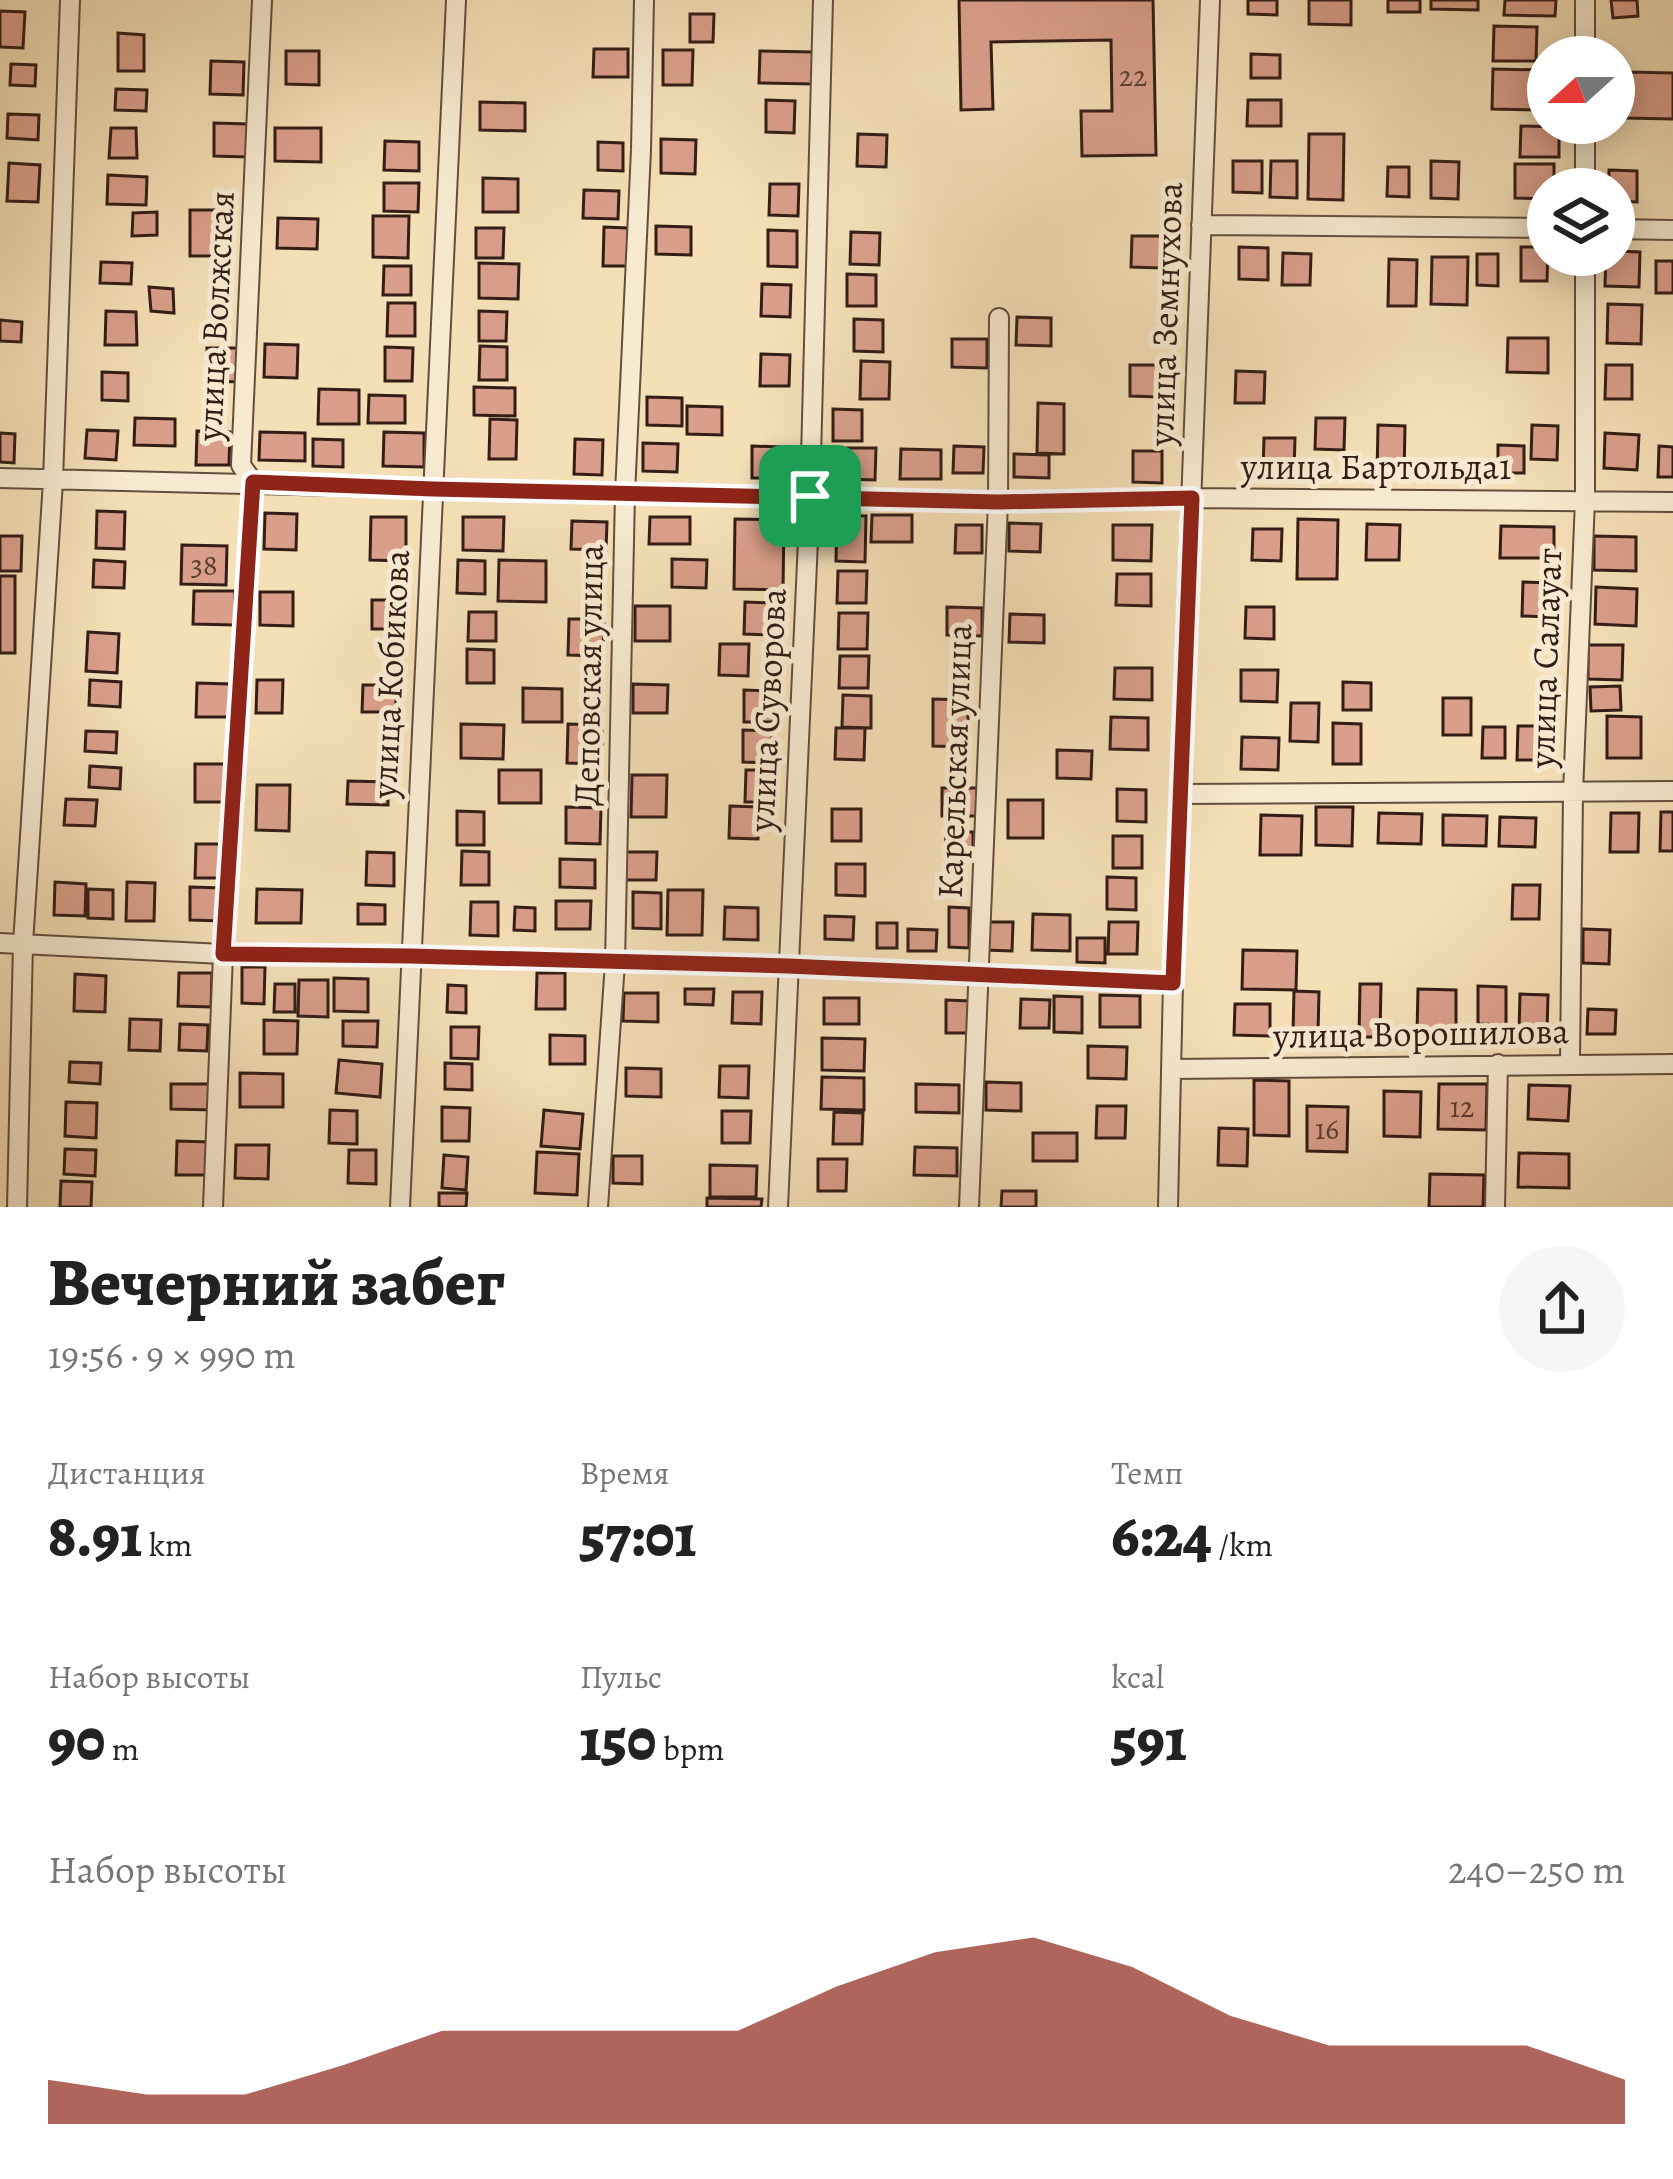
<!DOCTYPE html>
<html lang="ru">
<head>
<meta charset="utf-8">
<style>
	:root { --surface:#fff; --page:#f6f6f6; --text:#222; --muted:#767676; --accent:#8f2418 }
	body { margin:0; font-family:Alegreya,serif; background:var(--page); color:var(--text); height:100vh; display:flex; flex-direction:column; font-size:45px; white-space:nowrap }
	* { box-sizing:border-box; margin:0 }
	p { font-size:39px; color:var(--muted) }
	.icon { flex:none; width:66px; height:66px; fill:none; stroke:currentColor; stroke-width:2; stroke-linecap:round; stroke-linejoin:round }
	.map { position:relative; height:1207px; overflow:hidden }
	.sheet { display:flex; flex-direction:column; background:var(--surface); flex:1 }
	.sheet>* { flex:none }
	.needle { width:78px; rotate:249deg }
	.fabs { position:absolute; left:1527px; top:36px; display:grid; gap:24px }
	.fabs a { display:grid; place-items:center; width:108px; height:108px; border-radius:50%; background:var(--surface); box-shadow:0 6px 30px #0003; font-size:60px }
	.pin { position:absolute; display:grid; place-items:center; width:102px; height:102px; color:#fff; margin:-51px; border-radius:24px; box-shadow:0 6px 18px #0006 }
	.round { display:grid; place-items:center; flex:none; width:126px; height:126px; border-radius:63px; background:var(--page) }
	.head { display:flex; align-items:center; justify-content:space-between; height:204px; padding:0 48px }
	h1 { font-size:66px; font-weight:800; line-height:90px }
	.stats { display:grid; grid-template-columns:repeat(3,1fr); gap:18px; height:204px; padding:12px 48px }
	.stats div { display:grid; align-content:center }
	.stats b { font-size:60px; font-weight:800 }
	.stats small { font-size:33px; font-weight:400 }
	.stats p { font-size:33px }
	.chart { height:336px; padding:24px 48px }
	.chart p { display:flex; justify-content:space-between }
	.chart svg { width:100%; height:216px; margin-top:12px; fill:var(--accent); opacity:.7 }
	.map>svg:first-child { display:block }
	.building { fill:#da9f8b; stroke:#331d15; stroke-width:3 }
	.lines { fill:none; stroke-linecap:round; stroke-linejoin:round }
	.minor-casing { stroke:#634e3e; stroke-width:22 }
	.minor { stroke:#f8ead0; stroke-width:18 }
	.route-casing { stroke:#fff; stroke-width:24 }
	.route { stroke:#8f2418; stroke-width:15 }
	.labels { text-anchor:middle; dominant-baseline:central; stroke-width:10; stroke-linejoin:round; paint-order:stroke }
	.number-label { font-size:30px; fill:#5d3e32 }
	.street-label { font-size:36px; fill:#331d15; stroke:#f8ead0 }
</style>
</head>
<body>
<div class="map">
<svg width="1673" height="1207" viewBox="0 0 1673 1207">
	<rect width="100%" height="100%" fill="#f4dfb7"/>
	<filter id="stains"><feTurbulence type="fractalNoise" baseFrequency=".00167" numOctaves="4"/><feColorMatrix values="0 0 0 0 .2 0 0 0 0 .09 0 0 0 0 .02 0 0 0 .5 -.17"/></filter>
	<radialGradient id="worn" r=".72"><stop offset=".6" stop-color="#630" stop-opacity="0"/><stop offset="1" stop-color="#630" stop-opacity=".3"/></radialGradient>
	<path class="building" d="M959,0H1153L1156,155L1082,156L1081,111H1112L1111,40L991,42L993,109L961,110Z
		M1248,0H1277V15L1248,14Z
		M1309,0H1351V25L1309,24Z
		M1388,0H1420V12H1388Z
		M1431,0H1478V10L1431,9Z
		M1505,0H1556L1555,16L1504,15Z
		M1611,0H1637L1638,16L1613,18Z
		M0,11L25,12L23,48L0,47Z
		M690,14H714L713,42H690Z
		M1494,26L1537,27L1536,61H1493Z
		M118,33L144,35V71H118Z
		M594,49H628V77H593Z
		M663,50H693L692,85H663Z
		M286,51H319V85L286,84Z
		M760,51L813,52L812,84L759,83Z
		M1251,54L1280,55V78H1251Z
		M211,61L244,62L243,95L210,94Z
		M11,64L36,65L35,86L10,85Z
		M1493,69L1544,70L1543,110L1492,109Z
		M1628,72L1673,73V119L1627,118Z
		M116,89L147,90L146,111L115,110Z
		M766,100L795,101L794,133L766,132Z
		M1248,100H1281V126H1247Z
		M480,102L525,103V131L480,130Z
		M8,114L39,115L38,140L7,138Z
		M214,123L248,124L247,157L214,156Z
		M1521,126L1559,127V157H1520Z
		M111,128H136L137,158H109Z
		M275,128H321V162L275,161Z
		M858,134L887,135L886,167L857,166Z
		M1309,134H1344L1343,200L1308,199Z
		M661,139L696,140L695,174L661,173Z
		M385,141L419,142V171L384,170Z
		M598,142L623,143V171L598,170Z
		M1233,161H1262V193L1233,192Z
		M1271,161H1297V198L1270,197Z
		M1431,161L1459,162L1458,199L1431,198Z
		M9,163L40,165L38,202L7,201Z
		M1515,164H1554V189H1548V199L1515,198Z
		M1388,167H1409V197L1387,196Z
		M1609,170L1637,171V202L1614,201V189H1609Z
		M108,175L147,177L146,205L107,204Z
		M483,178L518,179V212H483Z
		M384,183H419L418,212L384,211Z
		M770,184H799L798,216L769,215Z
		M584,190L619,191L618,219L583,218Z
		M190,210H215L214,256H190Z
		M157,212V235L132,236L133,213Z
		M373,216H409L408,258L373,257Z
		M278,218L318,219L317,249L277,248Z
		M656,226L691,227V255L656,254Z
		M604,227L628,228L627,266H603Z
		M476,228H504L503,258H476Z
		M768,230L797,231V267L768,266Z
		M851,232L880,233L879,265L850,264Z
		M1132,236H1161L1160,268L1131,267Z
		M1239,247L1268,248V280L1239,279Z
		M1521,247H1548L1547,281H1521Z
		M1614,251L1640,252L1639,287L1605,286L1606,255H1614Z
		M1283,253L1311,254L1310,285H1282Z
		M1477,254H1498V286L1477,285Z
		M1432,257H1468L1467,305L1431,304Z
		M1389,259L1417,260L1416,306H1388Z
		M1656,261H1673V293H1656Z
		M101,262L132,263L131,284L100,283Z
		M479,263L519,264L518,299L479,298Z
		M384,266H411V295H383Z
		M847,274L876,275V306H847Z
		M762,284L791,285L790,317L761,316Z
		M149,287L173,289L174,313L151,311Z
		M388,303H415V336H387Z
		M1608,304L1642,305L1641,344L1607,343Z
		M106,311L136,312L137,345H105Z
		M479,311L507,312L506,341H479Z
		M1017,317L1051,318V346L1016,345Z
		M854,319L883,320V352L854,351Z
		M0,320L22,322L21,342L0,341Z
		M1508,338H1548V373L1507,372Z
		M952,339H987V368L952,367Z
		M265,344L298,345L297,378L264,377Z
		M480,346L507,347V380H479Z
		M385,347L413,348L412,381H385Z
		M207,348H240V382L207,381Z
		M761,354L790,355L789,386H760Z
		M861,361L890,362L889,399H860Z
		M1130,365H1159V397L1130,396Z
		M1606,365H1632V399H1605Z
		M1236,371L1265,372L1264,403H1235Z
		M102,372L128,373V401L102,400Z
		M474,387L515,388V416L474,415Z
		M319,389L359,390V424H318Z
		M369,395L405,396V423H368Z
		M647,397L682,398V426L647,425Z
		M1038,403L1064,404V454L1037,453Z
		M687,406L722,407V435L687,434Z
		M833,409L862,410V441H833Z
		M135,418L175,419V446L134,445Z
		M1316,418H1345L1344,450L1315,449Z
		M490,419L517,420L516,459H489Z
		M1378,425L1405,426L1404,477L1377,476Z
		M1532,425L1558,426L1557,460L1531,459Z
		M87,430L118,431L116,460L85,458Z
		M197,431L230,432L229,465H196Z
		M260,432L305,433V461L259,460Z
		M384,432L424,433V467L383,466Z
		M0,433L15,434L14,463L0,462Z
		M1605,433L1639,435L1637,470L1604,468Z
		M1264,438H1295L1294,471H1263Z
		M313,439L343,440V467L313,466Z
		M575,439L603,440L602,475L574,474Z
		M643,443L678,444L677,472L643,471Z
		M1498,445L1524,446V473H1498Z
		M752,446L781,447V478H752Z
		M954,446L984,447L983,473H953Z
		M1659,446L1673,447V477H1658Z
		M847,448H876L875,480L846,479Z
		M901,449L941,450V479H900Z
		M1133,451H1162V483L1133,482Z
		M1014,454L1049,455V478L1014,477Z
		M97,511L125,512L124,549L96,548Z
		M265,513L297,514L296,550L264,549Z
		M837,515L866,516L865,562L836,561Z
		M872,515H912V542H871Z
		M371,517H406V561L370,560Z
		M463,517H504L503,551L463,550Z
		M650,517H690V544H649Z
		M735,519L784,520L783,590L734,589Z
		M1298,519L1338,520L1337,579H1297Z
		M572,521L607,522L606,550L571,549Z
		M1009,523L1041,524L1040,552L1009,551Z
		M1367,524L1400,525L1399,560H1366Z
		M956,525H982V553H955Z
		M1113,525H1152L1151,561L1113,560Z
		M1501,526L1554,527V558H1500Z
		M1253,529H1282L1281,561L1252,560Z
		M0,536H22L21,571H0Z
		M1594,536L1636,537V571L1594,570Z
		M182,545L227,546L226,585L181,584Z
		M672,559L707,560L706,588L672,587Z
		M94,560L125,562L124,588L93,587Z
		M458,560L485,561V594L457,593Z
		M499,560L546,561V602L498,601Z
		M838,571H867L866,603H837Z
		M1117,574H1151V606L1116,605Z
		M0,576H15V653H0Z
		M1523,582L1550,583L1549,617L1522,616Z
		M1596,587L1637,589L1636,626L1595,624Z
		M194,591H235L234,625L193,624Z
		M260,592H293V626L260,625Z
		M372,600H400L399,629H372Z
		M745,602L774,603L773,635L744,634Z
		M635,606H670V641H635Z
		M947,607L982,608V636L947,635Z
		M1246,607H1274V639L1245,638Z
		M469,612H496V641H468Z
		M839,613H868L867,649H838Z
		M1010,614L1044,615V643L1009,642Z
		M569,619H604L603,656L568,655Z
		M88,632L119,634L117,673L86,671Z
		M720,644H749L748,676L719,675Z
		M1588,645H1623L1622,680L1588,679Z
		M467,649L494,650V683H467Z
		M840,656H869L868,688H839Z
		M1115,668H1152V700L1114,699Z
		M1241,670H1278L1277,702L1241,701Z
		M90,680L121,682L120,707L89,705Z
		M257,680H283L282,713H256Z
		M1343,682L1371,683V710H1343Z
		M197,683L230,684V717H196Z
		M633,684L668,685L667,713H633Z
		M363,685H396V712H362Z
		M1620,686L1621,710L1591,711L1590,687Z
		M523,688L562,689V722H523Z
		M744,690L773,691V722H744Z
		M843,695L871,696V728L842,727Z
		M1443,698H1471V735H1443Z
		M933,699L968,700V747L933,746Z
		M1291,703H1319L1318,742L1290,741Z
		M1607,716L1641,717V758H1607Z
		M1111,717L1148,718V750L1110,749Z
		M1333,723L1361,724V764H1333Z
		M461,724L504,725L503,759L461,758Z
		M568,724L602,725V764L567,763Z
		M1518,726H1545L1544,760H1517Z
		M1483,727H1505V758H1482Z
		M836,728H865L864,760L835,759Z
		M743,730L772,731V763L743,762Z
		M86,731L117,732L116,753L85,751Z
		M1242,737L1279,738L1278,770L1241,769Z
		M1057,750L1092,751L1091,779L1057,778Z
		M195,764H228V802H195Z
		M90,766L121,768L120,789L89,787Z
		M499,770H541V803H499Z
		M746,770H775L774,802H745Z
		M632,775H667L666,817H631Z
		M348,781L388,782V805L347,804Z
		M257,785H290L289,831L256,830Z
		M942,788H977V816H942Z
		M1117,789L1146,790V822L1117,821Z
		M66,799L97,800L95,826L64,825Z
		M1008,800H1043V838H1008Z
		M730,806L759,807L758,839L729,838Z
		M566,807L601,808L600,844L566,843Z
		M1316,807H1353L1352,846L1316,845Z
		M832,809H861V841H832Z
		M457,811L484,812V845H457Z
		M1661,812H1673V851H1660Z
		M1379,813L1422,814L1421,844L1378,843Z
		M1611,813H1639L1638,852H1610Z
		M1261,815L1302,816L1301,855H1260Z
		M1443,815L1487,816L1486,846L1443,845Z
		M1500,817L1536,818L1535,847L1499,846Z
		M946,832H973V860H945Z
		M1113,836H1142V868H1113Z
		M196,844H222V878H195Z
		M462,851L489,852V885H461Z
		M367,852L394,853V886L366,885Z
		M622,852H657L656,880H621Z
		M560,859L595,860V888L560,887Z
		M836,864H865V896L836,895Z
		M1107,877L1136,878V910L1107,909Z
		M55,882L86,884L85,916L54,915Z
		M127,882L155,883L154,921H126Z
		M1513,885H1540L1539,919H1512Z
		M190,887L223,888V921L190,920Z
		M88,889L113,890V919L88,918Z
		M257,889L302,890L301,923H256Z
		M668,890H703L702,935H667Z
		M633,892L661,893V929L633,928Z
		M556,901H591L590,929H556Z
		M471,902H498V936L470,935Z
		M358,904L385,905V924H358Z
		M515,907L535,908V931L514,930Z
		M725,907L758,908V940L724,939Z
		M949,907L969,908V948L949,947Z
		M1033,914L1070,915V951L1032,950Z
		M825,916L854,917L853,940L825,939Z
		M985,922H1013L1012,951L984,950Z
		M1109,922H1138L1137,954H1108Z
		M877,923H897V948H877Z
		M908,929L937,930L936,951H908Z
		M1583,929L1610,930L1609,964L1583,963Z
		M1077,938H1105V963L1077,962Z
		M1243,950L1297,951L1296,990L1242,989Z
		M242,967H265L264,1004L242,1003Z
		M179,973H212L211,1007L178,1006Z
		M537,973H565V1009H536Z
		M75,974L106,976L105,1012L74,1011Z
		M334,978L368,979V1012L334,1011Z
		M299,980H328V1017L298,1016Z
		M275,984H295V1012H274Z
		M1360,984H1381L1380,1037H1359Z
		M448,985L466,986V1013L447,1012Z
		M1478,986L1506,987V1025L1478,1024Z
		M685,989H714L713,1005L685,1004Z
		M1418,989L1456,990V1035L1417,1034Z
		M1294,991L1319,992L1318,1033H1293Z
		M733,992H762L761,1024L732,1023Z
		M624,993H658V1022L623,1021Z
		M1520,994L1548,995L1547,1032H1519Z
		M1100,995L1140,996V1027H1100Z
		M1054,996L1082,997V1033L1054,1032Z
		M824,998H859V1024H824Z
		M1021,999L1050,1000L1049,1028H1020Z
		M946,1000L970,1001L969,1033H946Z
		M1235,1004H1270V1036L1234,1035Z
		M1588,1009L1616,1010L1615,1034H1587Z
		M130,1019L161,1020L160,1051L129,1050Z
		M264,1020L298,1021L297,1054H264Z
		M343,1021H378L377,1047L343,1046Z
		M180,1024L208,1025L207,1051L179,1050Z
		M451,1027H479L478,1059L451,1058Z
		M550,1035L585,1036V1064H550Z
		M822,1038L865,1039L864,1071L822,1070Z
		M1088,1046L1127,1047L1126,1079L1088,1078Z
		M339,1060L382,1064L380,1097L336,1093Z
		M70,1062L101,1063L100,1084L69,1082Z
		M445,1063L472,1064V1090L445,1089Z
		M720,1066H749L748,1098L719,1097Z
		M626,1068L661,1069V1097L626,1096Z
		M240,1073L283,1074V1107H240Z
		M822,1077L864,1078V1110L821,1109Z
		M1254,1080L1289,1081V1136L1254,1135Z
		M986,1082L1021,1083V1111L986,1110Z
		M171,1084H213V1110L171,1109Z
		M916,1084L959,1085V1113L916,1112Z
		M1439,1084H1487L1486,1130L1438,1129Z
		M1529,1085L1570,1086L1568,1121L1528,1119Z
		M1384,1091L1421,1092L1420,1137L1384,1136Z
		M66,1102L97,1103L96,1138L65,1136Z
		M1097,1106H1126L1125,1138H1096Z
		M1307,1106L1348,1107L1347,1152L1307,1151Z
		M442,1107L470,1108L469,1141H442Z
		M330,1110L357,1111V1144L329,1143Z
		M544,1110L583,1114L580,1149L541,1146Z
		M722,1111H751L750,1143H722Z
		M834,1112L863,1113L862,1144H833Z
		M1219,1128L1248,1129L1247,1166L1218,1165Z
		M1033,1133H1077V1161H1033Z
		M177,1141L210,1142V1175H176Z
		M236,1145H269L268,1179L235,1178Z
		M915,1147L957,1148V1176L914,1175Z
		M65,1149L96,1150L95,1176L64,1174Z
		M349,1150H376V1184L348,1183Z
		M537,1152L579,1154L577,1195L535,1193Z
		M1519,1153L1569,1154V1188L1518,1187Z
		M444,1155L468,1157L466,1190L442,1188Z
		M613,1156H642V1184L613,1183Z
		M818,1159H847L846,1191H818Z
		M710,1165L757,1166L756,1197H710Z
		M1430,1174L1484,1175L1483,1207H1429Z
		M61,1181L92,1182L91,1207H60Z
		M1002,1191H1036V1207H1001Z
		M439,1193H467L466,1207H439Z
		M707,1198L762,1199L761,1207H707Z"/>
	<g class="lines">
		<defs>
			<path id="minor" d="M1585,57V0
				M1585,189V123
				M1201,225L1548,228
				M1614,229L1673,230
				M0,478L998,502L1192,498L1673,502
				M1181,794L1673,791
				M0,943L223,954L409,956L788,966L1173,983
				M1570,1063L1573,792L1585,500V255
				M1171,1069L1673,1064
				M17,1207L23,944L53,481L70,0
				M213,1207L223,954L253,482L241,465L262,0
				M400,1207L456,0
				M598,1207L615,963L625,494L641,150L644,0
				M778,1207L810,496L823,0
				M969,1207L998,502L999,318
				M1168,1207L1173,983L1210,0
				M1495,1207L1498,1064"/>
		</defs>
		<use href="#minor" class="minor-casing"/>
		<use href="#minor" class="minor"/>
	</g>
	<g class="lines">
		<defs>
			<path id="route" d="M253,482L433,489L998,502L1192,498L1173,983L788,966L410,956L223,954Z"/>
		</defs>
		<use href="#route" class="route-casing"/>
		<use href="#route" class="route"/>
	</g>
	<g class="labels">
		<g class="number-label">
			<text x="1133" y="76">22</text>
			<text x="204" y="565">38</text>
			<text x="1462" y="1107">12</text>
			<text x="1327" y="1129">16</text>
		</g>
		<g class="street-label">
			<text transform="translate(1165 314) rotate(-88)">улица Земнухова</text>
			<text transform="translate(215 316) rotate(-87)">улица Волжская</text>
			<text x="1376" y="466">улица Бартольда1</text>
			<text transform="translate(1545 658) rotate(-88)">улица Салауат</text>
			<text transform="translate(390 674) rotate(-87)">улица Кобикова</text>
			<text transform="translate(588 675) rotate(-89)">Деповская улица</text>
			<text transform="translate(767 710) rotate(-87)">улица Суворова</text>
			<text transform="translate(954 761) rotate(-88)">Карельская улица</text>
			<text transform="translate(1421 1033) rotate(-1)">улица Ворошилова</text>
		</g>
	</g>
	<rect width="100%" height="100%" filter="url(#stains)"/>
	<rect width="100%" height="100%" fill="url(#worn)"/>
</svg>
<div class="fabs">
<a><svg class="needle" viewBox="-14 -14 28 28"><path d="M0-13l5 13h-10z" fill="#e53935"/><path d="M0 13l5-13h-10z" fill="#767676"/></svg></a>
<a><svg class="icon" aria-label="layers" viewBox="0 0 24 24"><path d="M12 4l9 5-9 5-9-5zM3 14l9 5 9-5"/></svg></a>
</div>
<div class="pin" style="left:810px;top:496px;background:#1e9e55"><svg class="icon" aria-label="arrive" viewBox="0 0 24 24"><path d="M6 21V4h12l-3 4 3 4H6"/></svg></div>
</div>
<section class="sheet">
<div class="head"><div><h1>Вечерний забег</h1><p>19:56 · 9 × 990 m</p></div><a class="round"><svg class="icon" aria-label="share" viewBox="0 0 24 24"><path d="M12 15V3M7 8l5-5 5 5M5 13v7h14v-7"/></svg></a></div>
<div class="stats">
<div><p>Дистанция</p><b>8.91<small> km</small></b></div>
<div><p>Время</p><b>57:01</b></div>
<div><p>Темп</p><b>6:24<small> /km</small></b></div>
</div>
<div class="stats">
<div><p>Набор высоты</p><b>90<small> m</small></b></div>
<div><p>Пульс</p><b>150<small> bpm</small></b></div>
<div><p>kcal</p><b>591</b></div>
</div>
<div class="chart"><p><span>Набор высоты</span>240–250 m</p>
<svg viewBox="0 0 160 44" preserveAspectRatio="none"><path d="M0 44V35L10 38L20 38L30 32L40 25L50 25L60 25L70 25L80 16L90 9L100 6L110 12L120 22L130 28L140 28L150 28L160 35V44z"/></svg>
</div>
</section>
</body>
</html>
